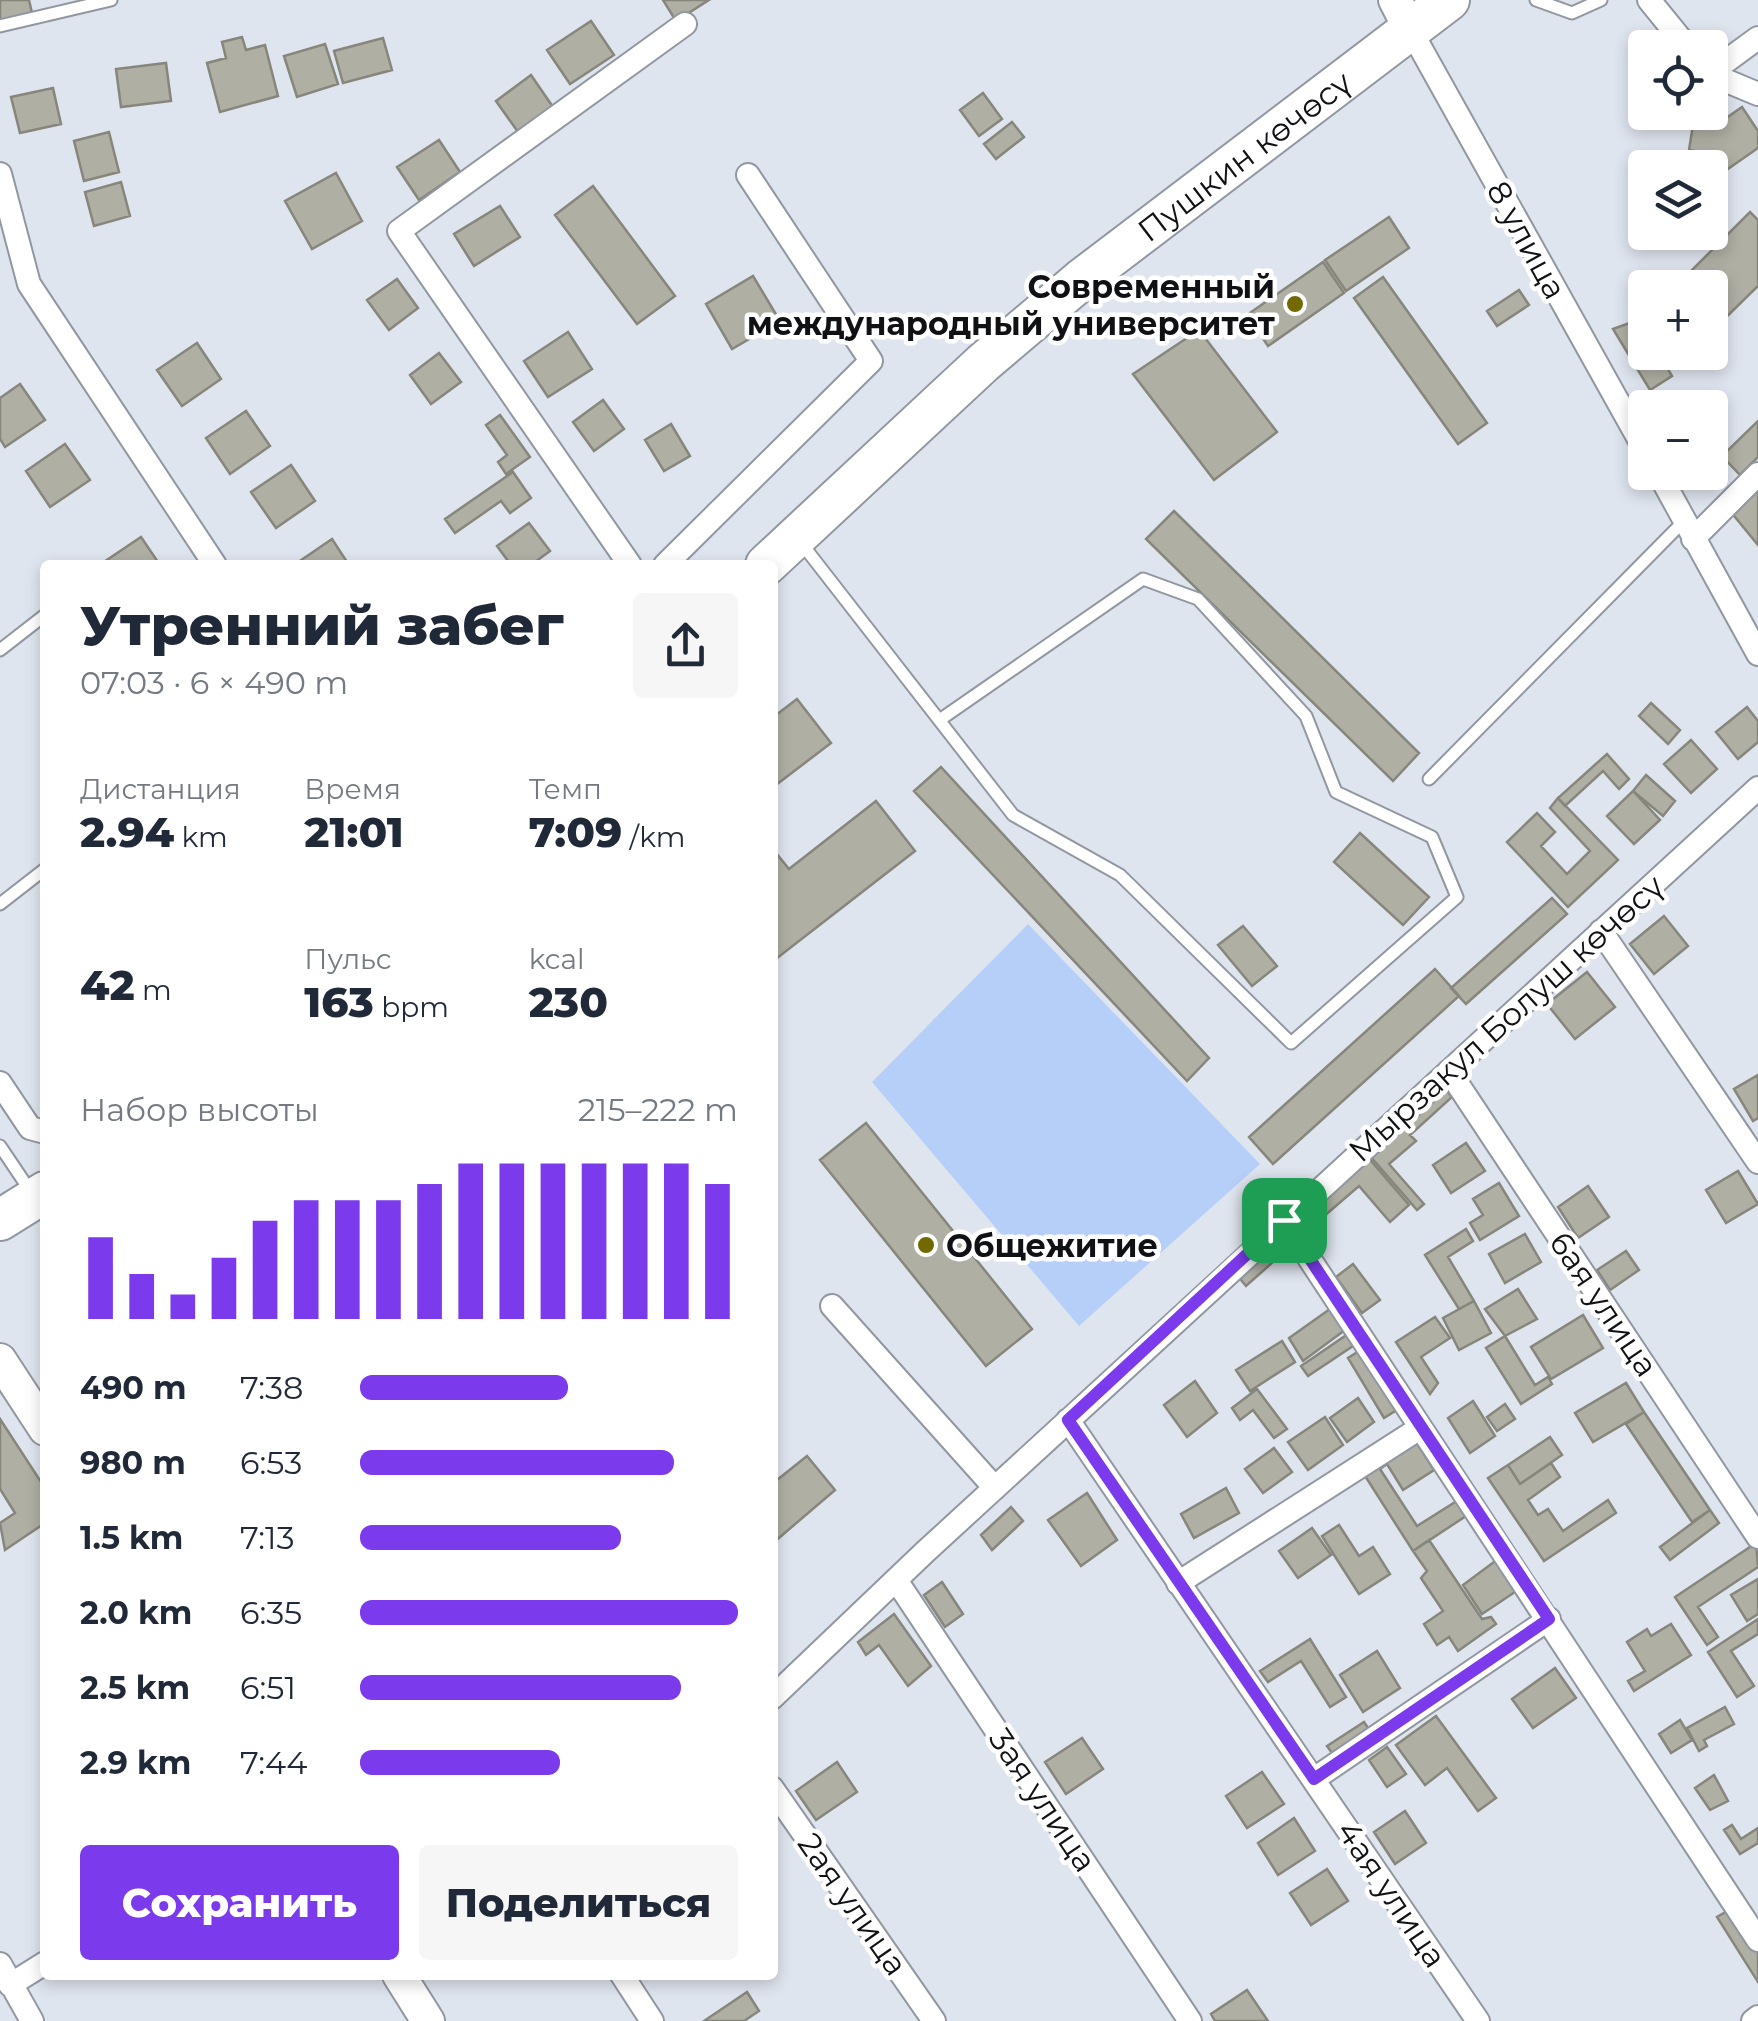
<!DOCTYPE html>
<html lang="ru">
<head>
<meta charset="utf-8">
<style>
	:root { --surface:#fff; --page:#f6f6f7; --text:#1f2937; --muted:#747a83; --accent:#7c3aed }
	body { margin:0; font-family:Montserrat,sans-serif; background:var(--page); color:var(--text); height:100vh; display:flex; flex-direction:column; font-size:38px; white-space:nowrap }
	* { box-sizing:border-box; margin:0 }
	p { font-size:32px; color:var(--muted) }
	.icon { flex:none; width:55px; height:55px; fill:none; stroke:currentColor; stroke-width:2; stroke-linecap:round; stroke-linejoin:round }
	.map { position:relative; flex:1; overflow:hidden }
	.drawer { position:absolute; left:40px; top:560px; width:738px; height:1420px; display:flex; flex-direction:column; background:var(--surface); border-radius:10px; box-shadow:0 5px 15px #0003 }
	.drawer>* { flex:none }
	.buttons { position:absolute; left:1628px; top:30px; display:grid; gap:20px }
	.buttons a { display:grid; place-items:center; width:100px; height:100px; border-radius:10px; background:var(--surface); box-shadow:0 5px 15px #0003; font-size:50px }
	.pin { position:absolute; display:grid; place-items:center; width:85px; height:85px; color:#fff; margin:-42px; border-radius:20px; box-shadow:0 5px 15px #0006 }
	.round { display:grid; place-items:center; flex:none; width:105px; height:105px; border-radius:10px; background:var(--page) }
	.overview { display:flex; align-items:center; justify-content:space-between; height:170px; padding:0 40px }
	h1 { font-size:55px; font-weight:800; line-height:75px }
	.stats { display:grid; grid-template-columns:repeat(3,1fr); gap:15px; height:170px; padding:10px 40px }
	.stats div { display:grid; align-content:center }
	.stats b { font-size:42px; font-weight:800 }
	.stats small { font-size:28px; font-weight:400 }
	.stats p { font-size:28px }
	.chart { height:280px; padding:20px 40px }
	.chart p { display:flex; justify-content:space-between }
	.chart svg { width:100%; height:180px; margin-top:10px; stroke:var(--accent); stroke-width:6 }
	.primary-button { display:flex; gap:20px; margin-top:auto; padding:20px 40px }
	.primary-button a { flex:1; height:115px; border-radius:10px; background:var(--accent); color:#fff; font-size:40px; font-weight:800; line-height:115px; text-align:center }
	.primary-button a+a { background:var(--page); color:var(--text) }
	ul { padding:0 40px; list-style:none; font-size:32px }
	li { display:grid; grid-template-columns:160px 120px 1fr; align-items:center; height:75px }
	li i { height:25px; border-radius:12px; background:var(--accent) }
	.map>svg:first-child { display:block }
	.green { fill:#b6cff9 }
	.building { fill:#b0afa4; stroke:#87867c; stroke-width:2.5 }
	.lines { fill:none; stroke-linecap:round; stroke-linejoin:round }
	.lane-casing { stroke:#9197a1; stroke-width:15 }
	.street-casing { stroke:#9197a1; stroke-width:26 }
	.secondary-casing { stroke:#9197a1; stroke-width:36 }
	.highway-casing { stroke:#9197a1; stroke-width:44 }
	.lane { stroke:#fff; stroke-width:11 }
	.street { stroke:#fff; stroke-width:22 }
	.secondary { stroke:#fff; stroke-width:32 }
	.highway { stroke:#fff; stroke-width:40 }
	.route-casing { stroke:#fff; stroke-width:20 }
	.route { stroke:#7c3aed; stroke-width:12 }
	.poi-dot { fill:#726900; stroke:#fff; stroke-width:4 }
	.labels { text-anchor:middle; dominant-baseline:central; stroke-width:9; stroke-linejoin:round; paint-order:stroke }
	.street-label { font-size:32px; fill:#0f1114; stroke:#fff }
	.poi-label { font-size:32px; font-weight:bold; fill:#0f1114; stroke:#fff; text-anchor:end }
</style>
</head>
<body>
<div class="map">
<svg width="1758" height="2021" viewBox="0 0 1758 2021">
	<rect width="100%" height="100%" fill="#dfe5ef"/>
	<path class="green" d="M1028,924L1260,1164L1079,1326L872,1082Z"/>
	<path class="building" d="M0,0H29L32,13L0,20Z
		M663,0H709L676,21Z
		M591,21L614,55L570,84L547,50Z
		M242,37L246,50L265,45L278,96L220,112L207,63L226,58L222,42Z
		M383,38L392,70L343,83L334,51Z
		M325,44L338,84L297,97L284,56Z
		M166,63L171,101L121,107L116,69Z
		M531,75L553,107L518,132L496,101Z
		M53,88L61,124L20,133L11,97Z
		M983,93L1002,119L979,136L960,110Z
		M1742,107L1758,131V148L1725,171L1714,155L1689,150L1694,119L1719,123Z
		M1012,122L1024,137L996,159L984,144Z
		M109,132L119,172L84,181L74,141Z
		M439,140L460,172L419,200L397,167Z
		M336,173L362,221L312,249L285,201Z
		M121,182L130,216L94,226L85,192Z
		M593,186L675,296L637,324L555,215Z
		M500,206L520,237L474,266L454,234Z
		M1750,212L1758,220V286L1710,333V288H1674Z
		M1389,217L1409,248L1346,291L1325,260Z
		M1323,262L1344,293L1268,346L1247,315Z
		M753,276L780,321L732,349L706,304Z
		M1383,277L1487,423L1458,444L1354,298Z
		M397,279L418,308L389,330L367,300Z
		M1519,290L1529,305L1497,326L1487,311Z
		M1638,320L1645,331V352H1658L1672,376L1650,390L1613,329Z
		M1199,330L1277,432L1214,480L1133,374Z
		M568,332L592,369L548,397L524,361Z
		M197,343L221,379L182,406L157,370Z
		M439,353L461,382L431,404L410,375Z
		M20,384L45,420L5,447L0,439V398Z
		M603,400L624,429L594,451L573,422Z
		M246,411L270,446L230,474L206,438Z
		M500,415L530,457L506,474L498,462L507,455L486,425Z
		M1758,421V457L1740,475L1722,456Z
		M671,424L690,456L664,471L645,440Z
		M65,444L90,480L50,507L26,471Z
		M291,465L315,501L276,528L251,492Z
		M513,472L531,498L510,513L501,501L455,533L445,519Z
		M1758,487V545L1730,511Z
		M1174,511L1419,753L1393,781L1146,539Z
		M529,523L550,551L531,565H511L497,546Z
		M141,537L160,565H102L101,564Z
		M332,539L349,565H294Z
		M797,699L831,743L772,788V718Z
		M1651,703L1680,730L1668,744L1639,716Z
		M1747,707L1758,721V742L1738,759L1716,732Z
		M1691,740L1717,769L1691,793L1664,764Z
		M1607,754L1629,779L1619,789L1603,771L1565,806L1558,798Z
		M941,767L1209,1058L1187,1081L914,791Z
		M1646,775L1675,801L1663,816L1633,791Z
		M1633,791L1660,820L1634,844L1607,816Z
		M1558,798L1618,860L1568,907L1507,842L1537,813L1555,832L1541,846L1567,874L1590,851L1550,808Z
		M876,801L915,851L772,962V848L789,869Z
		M1360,833L1429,897L1403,925L1334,862Z
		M1552,898L1567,914L1466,1004L1451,988Z
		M1664,916L1688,946L1654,974L1630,944Z
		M1243,926L1277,966L1252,986L1218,945Z
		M1435,969L1459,996L1273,1164L1249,1137Z
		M1587,972L1615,1007L1575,1039L1547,1004Z
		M1758,1075V1118L1753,1121L1734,1089Z
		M1440,1083L1452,1097L1410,1135L1416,1141L1389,1164L1424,1204L1417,1210L1364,1149Z
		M866,1123L1032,1329L986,1366L820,1160Z
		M1466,1143L1485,1171L1451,1193L1433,1165Z
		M1365,1154L1409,1205L1390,1222L1359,1186L1315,1224L1303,1209Z
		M1738,1171L1758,1204L1726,1223L1706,1190Z
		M1499,1183L1519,1216L1480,1240L1470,1223L1483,1215L1473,1199Z
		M1588,1186L1609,1217L1578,1238L1558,1207Z
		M1466,1229L1473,1241L1448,1257L1474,1301L1459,1309L1425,1255Z
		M1284,1233L1292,1245L1246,1286L1237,1275Z
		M1525,1234L1541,1262L1505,1283L1489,1254Z
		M1626,1251L1639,1270L1610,1290L1597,1270Z
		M1353,1264L1380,1300L1362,1313L1336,1277Z
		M1518,1289L1537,1319L1505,1336L1485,1309Z
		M1474,1301L1491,1333L1459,1350L1443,1318Z
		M1330,1309L1345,1330L1303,1361L1289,1338Z
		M1583,1315L1603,1348L1551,1379L1531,1347Z
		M1435,1317L1450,1338L1421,1357L1438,1383L1430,1394L1396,1342Z
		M1348,1334L1353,1346L1308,1376L1301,1366Z
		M1505,1336L1535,1385L1548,1377L1552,1384L1521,1404L1486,1348Z
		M1282,1341L1295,1362L1250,1391L1236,1370Z
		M1364,1348L1400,1408L1384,1418L1348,1358Z
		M1195,1381L1217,1413L1187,1437L1164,1405Z
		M1626,1383L1644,1412L1593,1442L1575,1413Z
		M1257,1389L1287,1429L1274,1438L1253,1410L1240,1420L1232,1408Z
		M1358,1398L1374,1422L1347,1442L1330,1418Z
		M1473,1401L1495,1436L1470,1453L1448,1418Z
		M1505,1404L1515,1419L1497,1431L1487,1417Z
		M1644,1412L1710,1510L1692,1522L1626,1424Z
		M1325,1417L1343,1445L1308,1470L1288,1442Z
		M0,1419L45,1488V1523L5,1550L0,1523L15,1513L0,1489Z
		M1550,1437L1562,1455L1520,1484L1508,1465Z
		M1417,1443L1434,1470L1403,1490L1387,1464L1380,1469L1417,1526L1460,1499L1469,1514L1413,1551L1365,1476Z
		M1274,1448L1292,1472L1263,1493L1245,1469Z
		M807,1456L835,1490L773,1543L772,1475L777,1480Z
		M1551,1463L1560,1477L1528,1500L1538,1515L1548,1509L1563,1531L1608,1500L1616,1513L1544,1561L1488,1478L1508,1465L1520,1484Z
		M1226,1488L1239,1513L1194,1538L1181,1514Z
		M1087,1493L1117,1540L1081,1566L1048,1520Z
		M1011,1507L1023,1521L992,1550L981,1535Z
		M1710,1510L1719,1523L1670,1560L1660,1547Z
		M1339,1525L1359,1556L1373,1547L1390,1574L1359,1594L1322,1536Z
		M1312,1528L1331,1555L1298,1578L1279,1551Z
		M1429,1540L1482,1619L1491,1617L1496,1624L1458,1651L1449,1637L1437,1645L1424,1624L1443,1611L1421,1578L1427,1571L1413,1551Z
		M1756,1543L1758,1567L1698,1607L1718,1637L1707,1645L1675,1597Z
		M1498,1559L1518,1590L1482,1614L1463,1585Z
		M1758,1579V1614L1747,1621L1731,1595Z
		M942,1582L963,1614L945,1627L924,1595Z
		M894,1614L931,1666L908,1686L879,1645L866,1655L858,1642Z
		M1758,1619V1634L1731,1651L1754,1686L1737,1697L1708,1652Z
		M1671,1624L1691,1655L1634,1691L1628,1681L1645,1671L1627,1642L1647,1629L1651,1636Z
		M1310,1639L1346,1697L1330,1707L1301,1661L1268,1682L1260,1671Z
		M1377,1651L1400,1688L1363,1712L1340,1675Z
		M1555,1668L1576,1698L1533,1728L1512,1699Z
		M1725,1707L1734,1724L1704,1740L1707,1746L1699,1751L1687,1728Z
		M1436,1716L1496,1798L1478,1811L1447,1768L1425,1785L1396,1745Z
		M1680,1720L1692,1740L1671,1753L1659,1734Z
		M1364,1722L1372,1734L1335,1757L1327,1746Z
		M1082,1738L1103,1769L1066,1794L1045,1762Z
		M1387,1747L1406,1774L1387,1787L1369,1760Z
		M837,1762L857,1792L816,1820L796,1791Z
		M1262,1772L1284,1804L1247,1828L1226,1796Z
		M1714,1775L1728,1801L1710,1810L1695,1788Z
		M1405,1811L1426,1843L1395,1864L1374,1832Z
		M1294,1818L1315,1851L1278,1875L1258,1843Z
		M1732,1825L1741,1839L1758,1828V1843L1740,1854L1724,1830Z
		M1327,1869L1348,1901L1311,1925L1290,1893Z
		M1731,1909L1758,1951V1982L1717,1917Z
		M1247,1990L1268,2021H1215L1211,2014Z
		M747,1992L759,2011L744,2021H704Z"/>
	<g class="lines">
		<defs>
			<path id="lane" d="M1536,0L1572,13L1601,0
				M0,26L111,0
				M802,544L1013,815L1120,875L1291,1043L1457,897L1432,837L1336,792L1306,716L1198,599L1143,579L941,719
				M0,650L45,615
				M1429,779L1685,520
				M0,904L45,869
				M0,1146L31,1192"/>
			<path id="street" d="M1649,0L1688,48
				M1410,29L1645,450
				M1710,73L1758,38
				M1710,74L1758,94
				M0,174L29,284L215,565
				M1658,472L1758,654
				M1693,539L1758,474
				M630,565L399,231L685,24
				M665,565L871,361L748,175
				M1601,931L1758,1162
				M1449,1071L1758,1537
				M0,1083L30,1128L45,1132
				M1284,1220L1758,1940
				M832,1306L995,1488
				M1068,1420L1478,2021
				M896,1580L1190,2021
				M1178,1583L1420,1428
				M772,1698L925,1552L1758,788
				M1314,1779L1549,1619
				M772,1788L934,2021
				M0,1964L32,2021
				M622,1975L652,2021
				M10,1985L45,1963
				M1753,2021L1758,2017"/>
			<path id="secondary" d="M1395,0L1410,29
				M0,1360L45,1429
				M399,1975L428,2021"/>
			<g id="highway">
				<path id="s1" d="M766,565L983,363L1082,279L1449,0"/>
				<path d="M0,1220L45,1192"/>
			</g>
		</defs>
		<use href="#lane" class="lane-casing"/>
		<use href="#street" class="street-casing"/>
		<use href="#secondary" class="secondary-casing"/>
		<use href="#highway" class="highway-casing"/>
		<use href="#lane" class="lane"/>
		<use href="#street" class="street"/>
		<use href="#secondary" class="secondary"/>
		<use href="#highway" class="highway"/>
	</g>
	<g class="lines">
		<defs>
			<path id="route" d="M1284,1220L1549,1619L1314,1779L1068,1420Z"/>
		</defs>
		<use href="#route" class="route-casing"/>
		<use href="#route" class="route"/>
	</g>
	<g class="poi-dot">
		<circle cx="1295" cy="304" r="10"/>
		<circle cx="926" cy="1245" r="10"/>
	</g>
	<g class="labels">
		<g class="street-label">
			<text stroke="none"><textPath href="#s1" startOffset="630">Пушкин көчөсү</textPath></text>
			<text transform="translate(1527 240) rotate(61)">8 улица</text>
			<text transform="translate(1506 1018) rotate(-42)">Мырзакул Болуш көчөсү</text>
			<text transform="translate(1604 1304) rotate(56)">6ая улица</text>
			<text transform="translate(1043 1800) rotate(56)">3ая улица</text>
			<text transform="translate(1392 1894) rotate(56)">4ая улица</text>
			<text transform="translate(853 1904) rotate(55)">2ая улица</text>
		</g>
		<g class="poi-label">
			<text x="1275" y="286">Современный<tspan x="1275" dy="37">международный университет</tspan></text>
			<text x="946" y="1245" text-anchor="start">Общежитие</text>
		</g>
	</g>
</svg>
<div class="buttons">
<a><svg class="icon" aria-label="locate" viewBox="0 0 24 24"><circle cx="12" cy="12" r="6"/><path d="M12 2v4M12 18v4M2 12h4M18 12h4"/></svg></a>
<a><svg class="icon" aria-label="layers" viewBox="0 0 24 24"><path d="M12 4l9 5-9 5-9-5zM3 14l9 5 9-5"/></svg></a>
<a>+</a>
<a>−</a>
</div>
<div class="pin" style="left:1284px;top:1220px;background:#1e9e55"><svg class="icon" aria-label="arrive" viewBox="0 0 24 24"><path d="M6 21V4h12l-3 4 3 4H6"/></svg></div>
<section class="drawer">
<div class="overview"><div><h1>Утренний забег</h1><p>07:03 · 6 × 490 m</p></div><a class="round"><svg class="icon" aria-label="share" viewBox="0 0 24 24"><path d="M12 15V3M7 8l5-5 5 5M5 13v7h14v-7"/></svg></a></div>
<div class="stats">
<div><p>Дистанция</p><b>2.94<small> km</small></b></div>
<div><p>Время</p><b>21:01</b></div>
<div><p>Темп</p><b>7:09<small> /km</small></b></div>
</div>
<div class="stats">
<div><b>42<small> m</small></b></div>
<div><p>Пульс</p><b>163<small> bpm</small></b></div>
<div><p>kcal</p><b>230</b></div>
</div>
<div class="chart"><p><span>Набор высоты</span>215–222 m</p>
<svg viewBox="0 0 160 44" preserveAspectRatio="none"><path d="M5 44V24M15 44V33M25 44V38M35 44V29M45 44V20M55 44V15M65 44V15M75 44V15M85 44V11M95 44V6M105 44V6M115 44V6M125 44V6M135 44V6M145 44V6M155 44V11"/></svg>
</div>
<ul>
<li><b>490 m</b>7:38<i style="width:55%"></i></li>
<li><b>980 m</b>6:53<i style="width:83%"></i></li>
<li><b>1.5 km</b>7:13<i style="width:69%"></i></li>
<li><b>2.0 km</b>6:35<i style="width:100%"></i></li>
<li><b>2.5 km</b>6:51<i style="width:85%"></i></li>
<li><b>2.9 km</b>7:44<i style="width:53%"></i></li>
</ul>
<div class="primary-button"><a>Сохранить</a><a>Поделиться</a></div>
</section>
</div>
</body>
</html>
